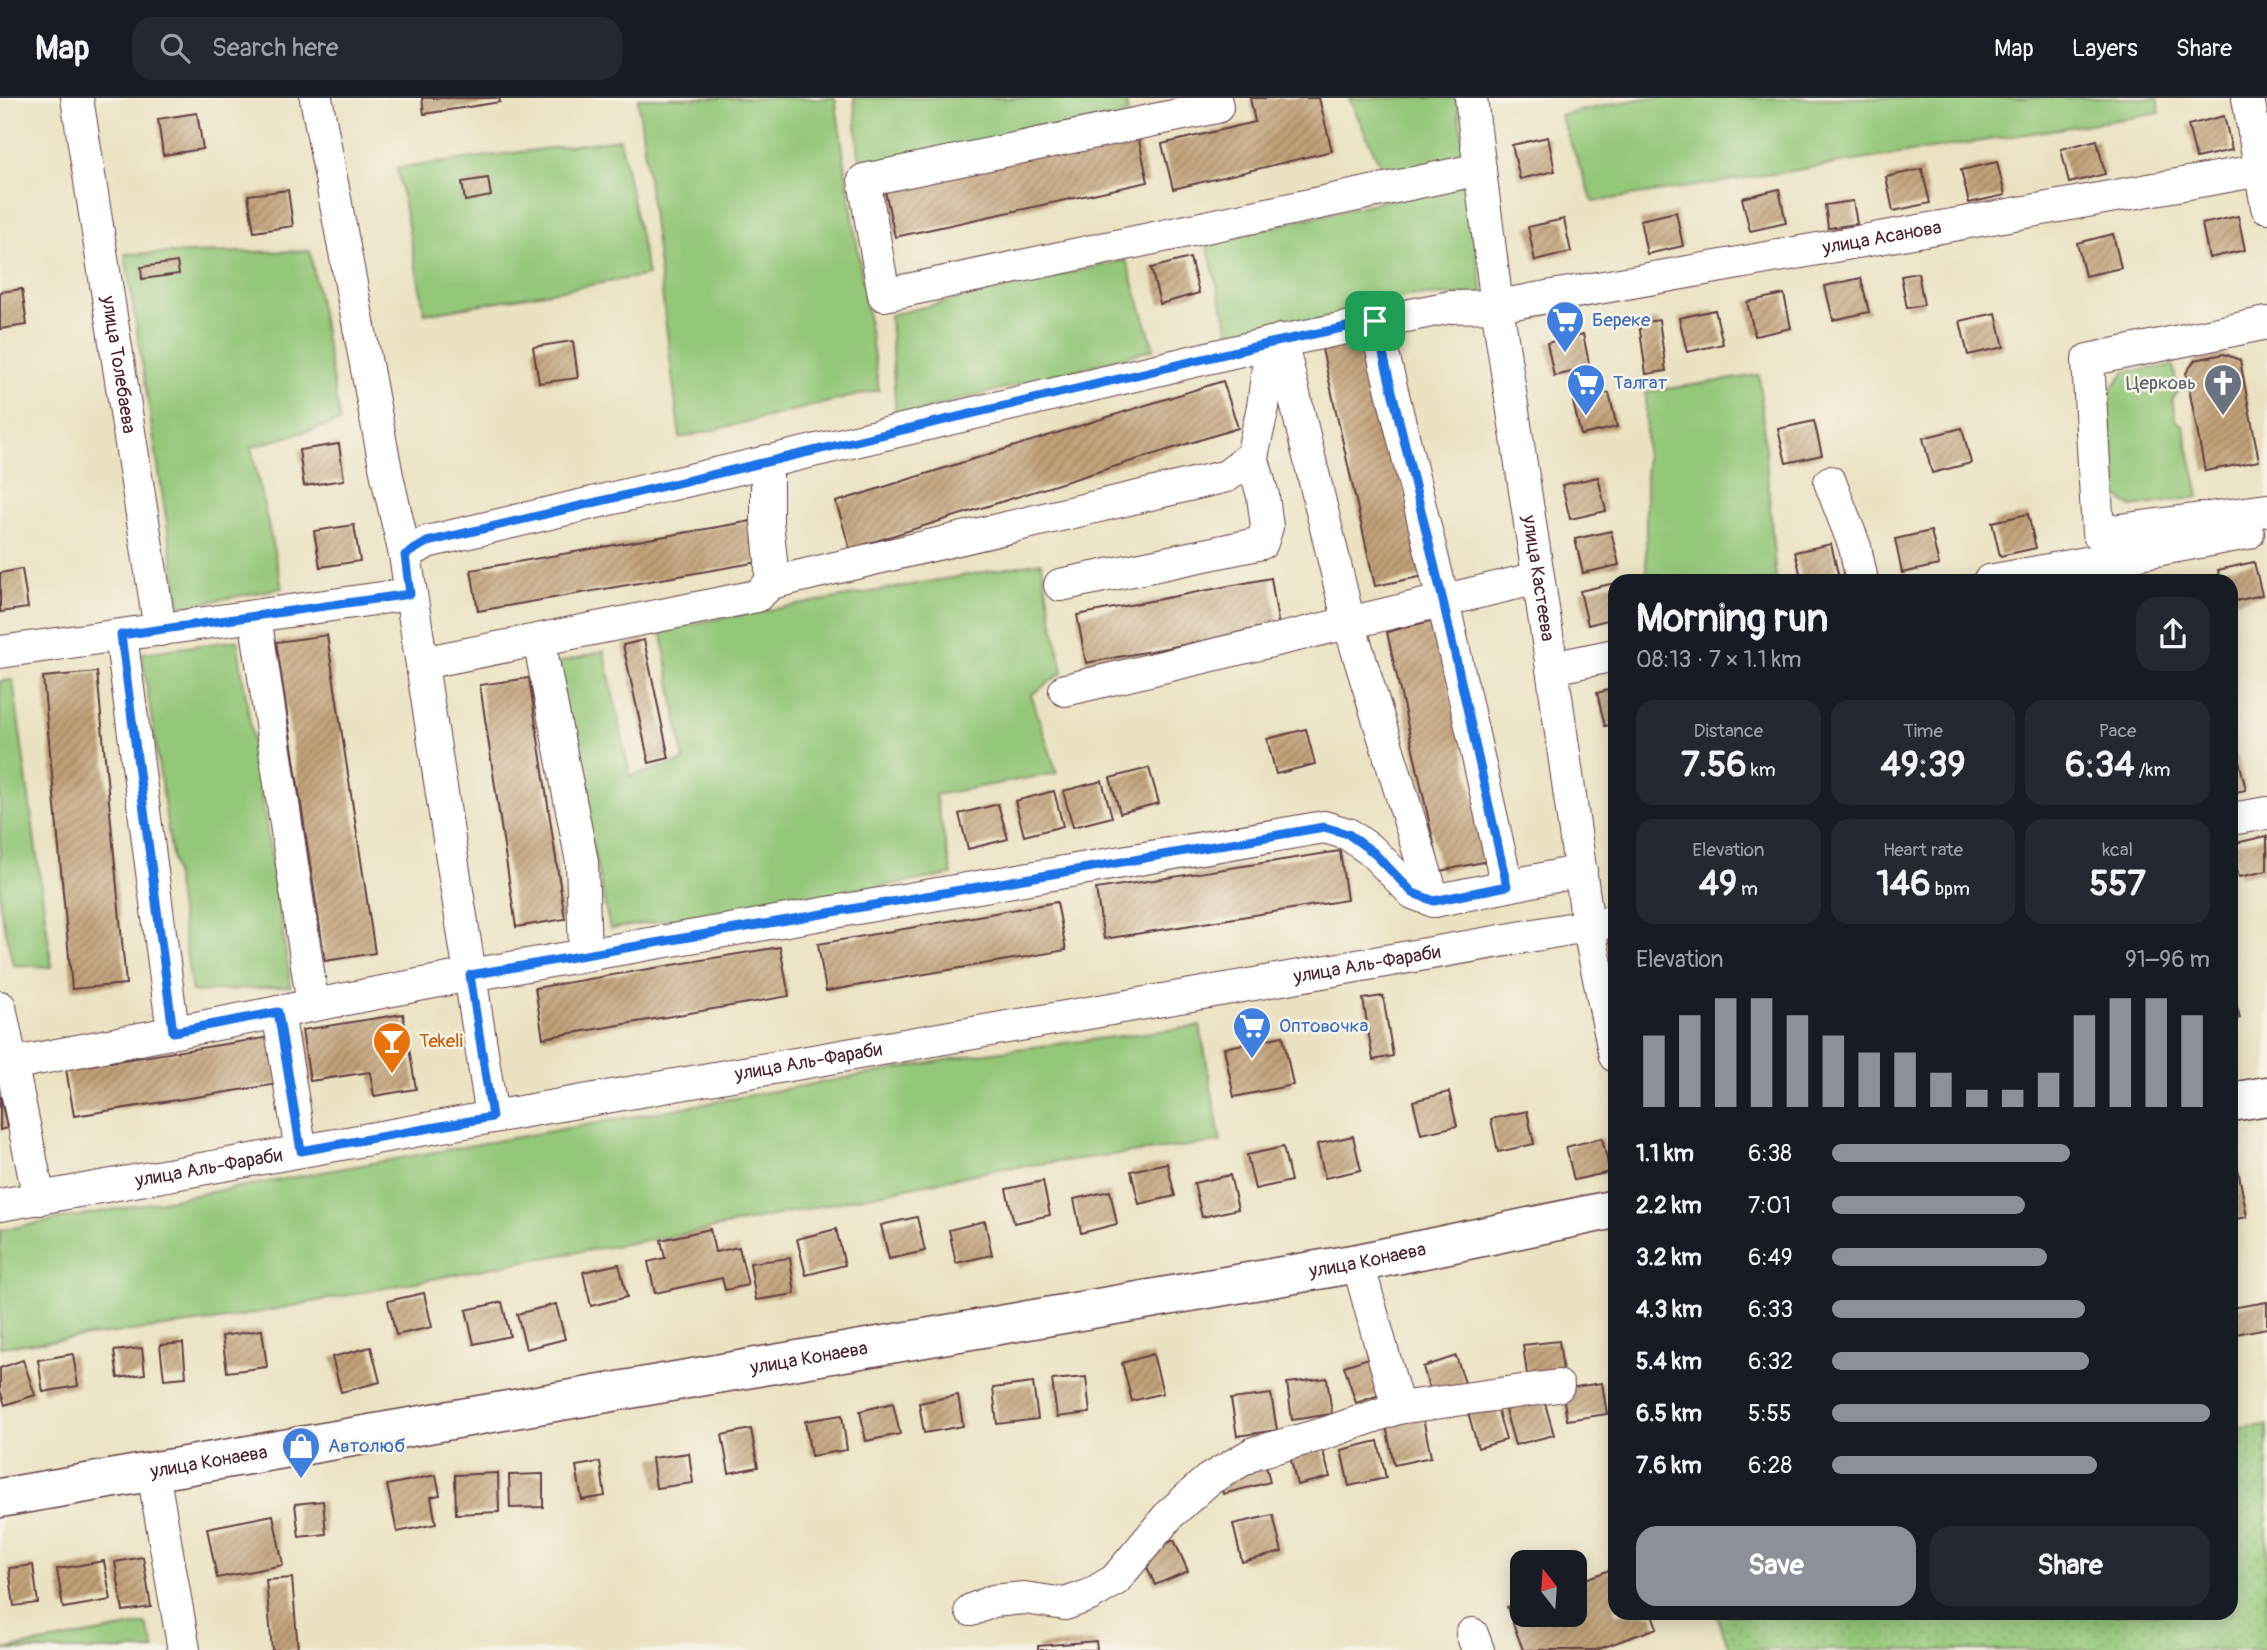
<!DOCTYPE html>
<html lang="en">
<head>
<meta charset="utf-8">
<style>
	:root { --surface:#171b24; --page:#242831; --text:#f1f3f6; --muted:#9ea1a6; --line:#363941; --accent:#8c9099 }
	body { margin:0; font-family:Pangolin,sans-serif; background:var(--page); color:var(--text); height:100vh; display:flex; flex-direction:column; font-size:26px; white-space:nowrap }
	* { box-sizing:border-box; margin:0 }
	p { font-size:23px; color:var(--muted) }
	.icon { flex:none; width:38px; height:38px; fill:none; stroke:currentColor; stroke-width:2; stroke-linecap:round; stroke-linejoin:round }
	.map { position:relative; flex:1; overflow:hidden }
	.panel { position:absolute; left:1608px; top:476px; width:630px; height:1046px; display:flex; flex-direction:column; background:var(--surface); border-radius:21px; box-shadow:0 4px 18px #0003 }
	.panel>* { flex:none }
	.needle { width:46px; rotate:343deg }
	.tools { position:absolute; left:1510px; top:1452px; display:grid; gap:14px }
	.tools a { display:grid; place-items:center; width:77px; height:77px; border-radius:14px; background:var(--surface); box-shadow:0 4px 18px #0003; font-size:35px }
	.pin { position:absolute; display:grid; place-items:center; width:60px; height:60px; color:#fff; margin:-30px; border-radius:14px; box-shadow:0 4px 10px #0006 }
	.round { display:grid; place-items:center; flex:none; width:74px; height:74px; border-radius:21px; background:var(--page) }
	.head { display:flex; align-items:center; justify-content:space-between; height:119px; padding:0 28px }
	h1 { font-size:38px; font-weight:800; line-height:52px }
	.metrics { display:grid; grid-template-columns:repeat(3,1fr); gap:10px; height:119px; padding:7px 28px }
	.metrics div { display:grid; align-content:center; border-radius:18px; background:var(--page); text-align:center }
	.metrics b { font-size:35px; font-weight:800 }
	.metrics small { font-size:19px; font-weight:400 }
	.metrics p { font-size:19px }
	.chart { height:196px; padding:14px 28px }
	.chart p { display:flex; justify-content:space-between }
	.chart svg { width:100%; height:126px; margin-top:7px; stroke:var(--accent); stroke-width:6 }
	.primary-button { display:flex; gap:14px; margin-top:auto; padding:14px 28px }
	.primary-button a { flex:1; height:80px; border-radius:21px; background:var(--accent); color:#fff; font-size:28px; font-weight:800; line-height:80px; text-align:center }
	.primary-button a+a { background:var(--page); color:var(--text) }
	ul { padding:0 28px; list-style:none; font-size:23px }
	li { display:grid; grid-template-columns:112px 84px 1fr; align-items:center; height:52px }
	li i { height:18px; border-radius:9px; background:var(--accent) }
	header { display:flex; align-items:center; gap:42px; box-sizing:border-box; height:98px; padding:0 35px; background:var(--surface); border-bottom:2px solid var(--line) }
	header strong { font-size:33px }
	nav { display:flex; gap:38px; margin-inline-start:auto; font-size:24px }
	.search { width:490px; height:63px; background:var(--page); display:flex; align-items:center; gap:18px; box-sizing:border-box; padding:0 24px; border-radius:21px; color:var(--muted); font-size:26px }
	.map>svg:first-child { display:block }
	.grass { fill:#94c879; stroke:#6f7452; stroke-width:2 }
	.garden { fill:url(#garden-dots); stroke:#6f7452; stroke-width:2 }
	.building { fill:url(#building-hatch) }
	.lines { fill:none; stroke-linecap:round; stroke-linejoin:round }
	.minor-casing { stroke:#623c42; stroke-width:34 }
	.major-casing { stroke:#623c42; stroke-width:41 }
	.minor { stroke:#fff; stroke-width:32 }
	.major { stroke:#fff; stroke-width:38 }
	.route-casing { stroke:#fff; stroke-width:14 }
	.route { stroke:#1a73e8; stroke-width:9 }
	.labels { text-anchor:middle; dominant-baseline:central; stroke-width:5; stroke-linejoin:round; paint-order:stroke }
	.street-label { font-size:19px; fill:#4a1f2b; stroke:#f7f3e8 }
	.shop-label { font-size:19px; fill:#366cbe; stroke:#f7f3e8; text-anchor:start }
	.worship-label { font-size:19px; fill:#5b616d; stroke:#f7f3e8; text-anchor:end }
	.food-label { font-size:19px; fill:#c56008; stroke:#f7f3e8; text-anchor:start }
</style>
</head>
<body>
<header>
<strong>Map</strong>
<div class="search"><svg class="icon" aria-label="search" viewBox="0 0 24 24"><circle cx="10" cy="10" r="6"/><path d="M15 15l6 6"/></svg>Search here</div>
<nav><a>Map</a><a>Layers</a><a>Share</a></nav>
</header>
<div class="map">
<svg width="2267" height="1552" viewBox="0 0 2267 1552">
	<defs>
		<pattern id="garden-dots" width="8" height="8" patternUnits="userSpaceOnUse" patternTransform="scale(1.75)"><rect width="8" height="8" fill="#94c879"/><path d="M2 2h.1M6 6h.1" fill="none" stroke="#81ab69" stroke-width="1.8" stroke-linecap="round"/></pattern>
		<pattern id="building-hatch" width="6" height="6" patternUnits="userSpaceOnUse" patternTransform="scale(1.75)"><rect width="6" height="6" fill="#c1a077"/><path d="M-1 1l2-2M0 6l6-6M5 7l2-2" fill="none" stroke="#9f8262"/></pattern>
	</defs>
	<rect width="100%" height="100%" fill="#f7f3e8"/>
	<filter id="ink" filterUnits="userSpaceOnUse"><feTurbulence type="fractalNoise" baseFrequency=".0143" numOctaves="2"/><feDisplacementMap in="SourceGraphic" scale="14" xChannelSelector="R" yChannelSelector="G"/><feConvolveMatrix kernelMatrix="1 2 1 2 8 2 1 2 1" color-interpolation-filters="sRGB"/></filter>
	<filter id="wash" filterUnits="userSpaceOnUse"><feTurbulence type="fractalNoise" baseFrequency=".00686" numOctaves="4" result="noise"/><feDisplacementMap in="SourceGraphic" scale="28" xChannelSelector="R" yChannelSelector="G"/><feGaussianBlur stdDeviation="1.57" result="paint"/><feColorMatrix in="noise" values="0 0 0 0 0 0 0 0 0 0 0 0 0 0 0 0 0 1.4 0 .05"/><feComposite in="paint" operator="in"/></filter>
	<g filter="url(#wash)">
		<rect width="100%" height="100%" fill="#eae2c1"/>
		<path class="grass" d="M638,0H835L879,292L680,340Z
			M854,0H1125L1128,16L878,69L859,58Z
			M1349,0H1456L1466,60L1384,75Z
			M1644,0H2157L2160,15L1593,104L1560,17Z
			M620,41L648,177L425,216L397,70Z
			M1466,84L1483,197L1408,198L1232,245L1206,144Z
			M310,153L340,324L251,349L282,490L180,509L125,156Z
			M1126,162L1154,251L896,319L890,217Z
			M2173,268L2178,294L2172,302L2176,322L2184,328L2199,399L2132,409L2124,404L2114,394L2107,295L2125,274Z
			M1759,277L1776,483H1646V294Z
			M1041,464L1063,574L1031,597L1057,675L935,697L952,777L610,831L555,566L604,553L630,678L684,663L661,531Z
			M237,542L291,888L192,894L142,555Z
			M13,582L52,869L13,867L0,809V583Z
			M1200,928L1221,1044L998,1071L695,1134L520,1164L220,1222L0,1249V1132L986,955Z
			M146,1526L155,1552H2Z"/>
		<path class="garden" d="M2267,1327V1552H1730L1716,1516H2231V1331Z"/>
		<g id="blocks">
			<path class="building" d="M422,0H499L500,4L424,16Z
				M1250,0H1319L1332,53L1173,91L1162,46L1255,24Z
				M197,15L203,51L163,57L158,21Z
				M2224,18L2232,52L2196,60L2188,27Z
				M1137,33L1148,84L895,139L884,88Z
				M1548,39L1555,73L1520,81L1512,47Z
				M2097,42L2105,76L2069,85L2061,51Z
				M1997,64L2005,97L1969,105L1961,72Z
				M1922,71L1930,105L1893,113L1886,79Z
				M488,80L491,98L465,103L462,84Z
				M1779,91L1786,125L1750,133L1742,100Z
				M288,92L293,128L254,134L248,97Z
				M1853,103L1857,126L1828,130L1825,107Z
				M1676,114L1683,148L1647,156L1640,122Z
				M2238,118L2245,152L2209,160L2202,126Z
				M1564,121L1571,154L1535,163L1528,129Z
				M2113,136L2121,170L2085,178L2077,145Z
				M1190,160L1199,195L1160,206L1151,170Z
				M177,164L179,176L142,181L141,169Z
				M1918,175L1924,207L1907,210L1901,178Z
				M1861,180L1869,214L1833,222L1825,188Z
				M22,191L27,227L0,231V194Z
				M1784,196L1791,230L1755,238L1747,204Z
				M1715,212L1723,246L1687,254L1679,220Z
				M1996,215L2004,249L1968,257L1960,223Z
				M1659,222L1666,273L1646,276L1639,225Z
				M1583,236L1590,270L1554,278L1547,245Z
				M1369,241L1424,478L1375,488L1322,251Z
				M573,243L578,280L539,285L533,249Z
				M2224,256L2240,262L2259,363L2205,373L2186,275L2195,262Z
				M1223,283L1238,330L850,451L836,404Z
				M1609,295L1617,329L1581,337L1573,304Z
				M1814,323L1822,357L1786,365L1778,331Z
				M1962,330L1971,365L1932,375L1923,340Z
				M339,346L344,382L304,388L299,352Z
				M1598,379L1606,413L1570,421L1562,387Z
				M2028,416L2036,450L2000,458L1992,424Z
				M752,423L759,464L478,513L471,472Z
				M354,427L360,463L320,469L314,433Z
				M1611,433L1619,467L1583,475L1575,441Z
				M1931,433L1939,467L1902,475L1895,441Z
				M1831,446L1839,480L1826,483H1802L1795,454Z
				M2254,464L2262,497L2231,504V483H2221L2218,472Z
				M22,471L28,510L0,514V475Z
				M1271,480L1279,529L1086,565L1077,517Z
				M1615,485V520L1588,527L1580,493Z
				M1434,522L1488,763L1440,773L1387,534Z
				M327,537L375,855L325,863L276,544Z
				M644,542L669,660L649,665L623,547Z
				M97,574L126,886L72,891L43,579Z
				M529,580L565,821L516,829L480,587Z
				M1615,590V626L1605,628L1597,595Z
				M1306,631L1315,666L1276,676L1267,641Z
				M2238,658L2246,692L2231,695V659Z
				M1149,670L1159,705L1120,715L1110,680Z
				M1102,683L1112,719L1073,729L1063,693Z
				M1054,693L1063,728L1024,738L1015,703Z
				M998,706L1008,741L968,751L959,716Z
				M2267,738V773L2239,779L2231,746Z
				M1340,753L1347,802L1104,841L1096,791Z
				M1057,804L1066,852L826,893L818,846Z
				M780,849L789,898L543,940L535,890Z
				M2231,890L2240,920L2231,922Z
				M1383,898L1393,958L1373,962L1363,901Z
				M403,916L416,991L374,998L370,974L310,983L302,932Z
				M1283,938L1293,987L1234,999L1224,950Z
				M271,939L278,986L74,1018L66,971Z
				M1449,994L1457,1028L1421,1036L1413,1003Z
				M0,998L7,1030L0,1032Z
				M1527,1013L1534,1046L1498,1054L1491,1021Z
				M1353,1038L1361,1072L1325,1080L1317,1046Z
				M1602,1040L1610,1074L1574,1082L1566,1049Z
				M1283,1049L1291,1083L1255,1091L1247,1057Z
				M1167,1065L1175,1098L1139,1106L1131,1073Z
				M2238,1071L2247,1119L2231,1122V1072Z
				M1230,1077L1238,1111L1202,1119L1194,1085Z
				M1043,1083L1050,1117L1014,1125L1006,1091Z
				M1110,1093L1117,1126L1081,1135L1074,1101Z
				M917,1119L925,1153L889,1161L881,1127Z
				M985,1123L992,1157L956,1165L949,1132Z
				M710,1131L715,1154L739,1149L748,1187L725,1192L722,1180L655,1195L648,1164L665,1160L661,1142Z
				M836,1131L845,1167L806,1177L797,1141Z
				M790,1160L795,1196L756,1202L750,1165Z
				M619,1166L627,1199L591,1208L583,1174Z
				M424,1195L432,1229L396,1237L388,1203Z
				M502,1204L510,1238L474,1246L466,1212Z
				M2267,1204V1230L2231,1237V1210Z
				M556,1206L565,1241L526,1251L517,1216Z
				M262,1232L267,1269L227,1274L222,1238Z
				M1559,1243L1564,1280L1528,1284L1523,1247Z
				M183,1245L186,1279L164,1281L160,1247Z
				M371,1249L380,1284L341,1294L332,1259Z
				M142,1250L145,1276L118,1280L114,1253Z
				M73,1256L78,1288L43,1294L38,1262Z
				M1153,1256L1163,1295L1132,1303L1122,1265Z
				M1375,1258L1388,1294L1356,1305L1344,1268Z
				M1456,1258L1465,1285L1431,1296L1423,1269Z
				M23,1262L35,1297L5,1307L0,1292V1270Z
				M1086,1279L1090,1315L1057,1319L1052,1282Z
				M1327,1280L1332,1316L1292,1322L1287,1285Z
				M1033,1285L1038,1321L997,1326L993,1290Z
				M1602,1285L1607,1316L1567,1322L1562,1291Z
				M1271,1296L1277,1332L1237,1338L1231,1301Z
				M958,1297L963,1328L924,1335L919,1305Z
				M1544,1302L1554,1337L1515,1347L1505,1312Z
				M893,1305L900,1336L866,1343L860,1313Z
				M1496,1306L1506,1342L1478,1350L1468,1314Z
				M842,1317L847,1352L811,1358L805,1323Z
				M1423,1320L1431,1359L1394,1367L1386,1328Z
				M751,1331L758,1369L729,1375L722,1337Z
				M1378,1343L1386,1380L1349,1388L1341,1352Z
				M1321,1346L1330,1379L1297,1387L1289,1354Z
				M689,1355L693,1385L656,1390L652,1360Z
				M1265,1363L1270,1384L1223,1396L1220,1381Z
				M600,1364L605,1398L582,1402L576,1368Z
				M498,1375L499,1414L456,1416L455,1377Z
				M543,1376V1409L510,1410L509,1377Z
				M436,1377L440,1397L431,1399L436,1426L397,1434L387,1387Z
				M323,1403L326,1436L299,1439L295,1406Z
				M273,1417L283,1467L217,1480L207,1430Z
				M1273,1417L1282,1454L1242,1464L1233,1426Z
				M1174,1442L1188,1473L1155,1487L1141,1456Z
				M143,1459L151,1509L123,1513L115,1464Z
				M104,1463L111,1502L63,1510L57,1471Z
				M33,1467L38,1505L14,1508L9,1470Z
				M1615,1470V1516H1652L1657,1530L1596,1552H1523L1507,1509L1522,1504V1517H1575V1485Z
				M292,1480L298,1552H272L266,1482Z
				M1096,1543L1097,1552H1038V1548Z"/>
		</g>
	</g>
	<g filter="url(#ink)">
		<use href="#blocks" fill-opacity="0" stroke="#623c42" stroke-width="2"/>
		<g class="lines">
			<defs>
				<g id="minor">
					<path id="s1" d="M77,0L160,532"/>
					<path d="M316,0L387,378L405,457"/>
					<path d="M1215,0L1217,9L864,82L884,197L1480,71"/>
					<path id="s2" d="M1471,0L1497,208L1552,570L1588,827L1615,958"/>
					<path d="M2248,0L2267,109"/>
					<path d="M1375,223L1443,503L1507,788"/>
					<path d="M2267,225L2088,262L2098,435L2267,412"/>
					<path d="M1281,242L1349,525L1434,803"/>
					<path d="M1830,384L1855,449L1862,483"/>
					<path d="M1989,483L2248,435"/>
					<path d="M771,485L1227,378L1252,358L1263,309L1271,245"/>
					<path d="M1060,487L1262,445L1267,429L1263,398L1252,358"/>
					<path d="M255,518L313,907"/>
					<path d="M121,537L173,934"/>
					<path d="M539,542L582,764L585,857"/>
					<path d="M0,554L410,496"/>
					<path d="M422,565L757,498L771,485V462L767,424V363"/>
					<path d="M1552,570L1615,557"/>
					<path d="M1065,592L1538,480"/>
					<path d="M2231,721L2267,715"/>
					<path d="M0,909L39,1101"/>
					<path d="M278,914L301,1053"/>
					<path d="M0,968L470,877L1324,729L1348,736L1373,754L1413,795L1434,803L1581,773"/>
					<path id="s3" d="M492,1019L405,457L427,444L1271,245L1451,209L1497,208L2267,71"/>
					<path id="s4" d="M0,1107L526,1013L1615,823"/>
					<path d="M1398,1310L1558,1288"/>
					<path d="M153,1374L184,1552"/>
					<path d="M971,1512L993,1503L1024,1500L1065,1506L1090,1497L1115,1482L1170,1416L1208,1382L1254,1355L1323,1336L1398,1310L1358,1165"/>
					<path d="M1472,1536L1478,1552"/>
				</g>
				<g id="major">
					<path d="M2231,1004L2267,998"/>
					<path id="s5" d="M0,1400L1358,1165L1615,1111"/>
				</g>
			</defs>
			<use href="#minor" class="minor-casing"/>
			<use href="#major" class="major-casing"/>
			<use href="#minor" class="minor"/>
			<use href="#major" class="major"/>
		</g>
	</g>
	<g class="lines" filter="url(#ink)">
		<defs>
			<path id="route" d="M1375,223L1443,503L1507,788L1434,803L1413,795L1373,754L1348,736L1324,729L470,877L492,1019L301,1053L278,914L173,934L121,537L410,496L405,457L427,444L1271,245Z"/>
		</defs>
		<use href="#route" class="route-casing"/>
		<use href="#route" class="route"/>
	</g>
	<defs>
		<symbol id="supermarket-pin" viewBox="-11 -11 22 30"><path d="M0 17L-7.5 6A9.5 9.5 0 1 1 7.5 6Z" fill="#3f7fe0" stroke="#f7f3e8"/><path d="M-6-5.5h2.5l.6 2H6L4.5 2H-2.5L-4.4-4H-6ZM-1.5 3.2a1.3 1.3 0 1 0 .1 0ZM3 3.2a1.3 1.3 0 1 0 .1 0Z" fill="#fff"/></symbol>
		<symbol id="church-pin" viewBox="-11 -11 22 30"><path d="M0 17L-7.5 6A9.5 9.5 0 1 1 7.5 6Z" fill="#6b7280" stroke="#f7f3e8"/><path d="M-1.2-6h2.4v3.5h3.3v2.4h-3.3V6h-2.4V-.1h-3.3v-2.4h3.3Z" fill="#fff"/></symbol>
		<symbol id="bar-pin" viewBox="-11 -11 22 30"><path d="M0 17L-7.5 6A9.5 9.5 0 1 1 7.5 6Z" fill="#e8710a" stroke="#f7f3e8"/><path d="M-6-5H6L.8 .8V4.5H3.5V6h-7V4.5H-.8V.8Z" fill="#fff"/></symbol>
		<symbol id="shop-pin" viewBox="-11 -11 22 30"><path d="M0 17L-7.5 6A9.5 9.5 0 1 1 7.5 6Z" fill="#3f7fe0" stroke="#f7f3e8"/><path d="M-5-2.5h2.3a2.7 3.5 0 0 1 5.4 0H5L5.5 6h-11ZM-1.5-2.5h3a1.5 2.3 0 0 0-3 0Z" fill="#fff"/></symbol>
	</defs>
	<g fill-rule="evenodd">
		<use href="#supermarket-pin" x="1543" y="200" width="44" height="60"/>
		<use href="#supermarket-pin" x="1564" y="263" width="44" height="60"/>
		<use href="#church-pin" x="2201" y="263" width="44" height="60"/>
		<use href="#supermarket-pin" x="1230" y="906" width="44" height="60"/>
		<use href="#bar-pin" x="370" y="921" width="44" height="60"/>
		<use href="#shop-pin" x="279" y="1326" width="44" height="60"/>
	</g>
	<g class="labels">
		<g class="street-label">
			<text stroke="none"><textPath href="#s3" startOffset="2082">улица Асанова</textPath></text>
			<text stroke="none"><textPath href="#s1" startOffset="270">улица Толебаева</textPath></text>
			<text stroke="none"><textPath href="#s2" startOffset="485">улица Кастеева</textPath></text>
			<text stroke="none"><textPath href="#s4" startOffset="1388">улица Аль-Фараби</textPath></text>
			<text stroke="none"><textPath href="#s4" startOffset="821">улица Аль-Фараби</textPath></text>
			<text stroke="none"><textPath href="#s4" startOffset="212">улица Аль-Фараби</textPath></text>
			<text stroke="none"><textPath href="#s5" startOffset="1388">улица Конаева</textPath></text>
			<text stroke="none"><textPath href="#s5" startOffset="821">улица Конаева</textPath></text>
			<text stroke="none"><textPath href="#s5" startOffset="212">улица Конаева</textPath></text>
		</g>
		<g class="shop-label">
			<text x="1592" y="222">Береке</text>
			<text x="1613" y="285">Талгат</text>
			<text x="1279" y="928">Оптовочка</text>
			<text x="328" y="1348">Автолюб</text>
		</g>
		<g class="worship-label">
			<text x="2196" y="285">Церковь</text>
		</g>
		<g class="food-label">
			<text x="419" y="943">Tekeli</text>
		</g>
	</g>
</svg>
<div class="tools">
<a><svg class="needle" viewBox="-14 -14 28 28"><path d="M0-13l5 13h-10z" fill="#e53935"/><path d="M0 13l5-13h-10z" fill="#9ea1a6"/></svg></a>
</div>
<div class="pin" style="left:1375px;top:223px;background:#1e9e55"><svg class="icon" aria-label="arrive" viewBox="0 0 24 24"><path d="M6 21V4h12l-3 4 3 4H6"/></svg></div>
<section class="panel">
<div class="head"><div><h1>Morning run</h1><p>08:13 · 7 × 1.1 km</p></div><a class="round"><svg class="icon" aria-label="share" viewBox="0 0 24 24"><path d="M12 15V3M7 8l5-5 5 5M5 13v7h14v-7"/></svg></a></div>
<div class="metrics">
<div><p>Distance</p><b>7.56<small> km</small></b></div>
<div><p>Time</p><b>49:39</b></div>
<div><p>Pace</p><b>6:34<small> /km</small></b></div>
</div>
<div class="metrics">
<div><p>Elevation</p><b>49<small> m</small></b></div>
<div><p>Heart rate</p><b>146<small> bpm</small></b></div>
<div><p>kcal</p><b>557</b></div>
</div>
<div class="chart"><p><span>Elevation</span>91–96 m</p>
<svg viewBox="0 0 160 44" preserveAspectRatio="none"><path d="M5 44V19M15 44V12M25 44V6M35 44V6M45 44V12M55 44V19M65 44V25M75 44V25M85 44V32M95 44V38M105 44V38M115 44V32M125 44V12M135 44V6M145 44V6M155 44V12"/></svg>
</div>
<ul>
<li><b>1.1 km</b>6:38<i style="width:63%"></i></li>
<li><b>2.2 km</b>7:01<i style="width:51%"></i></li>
<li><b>3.2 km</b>6:49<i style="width:57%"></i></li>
<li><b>4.3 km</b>6:33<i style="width:67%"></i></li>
<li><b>5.4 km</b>6:32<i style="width:68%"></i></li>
<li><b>6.5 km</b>5:55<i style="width:100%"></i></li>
<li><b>7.6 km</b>6:28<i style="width:70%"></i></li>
</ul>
<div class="primary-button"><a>Save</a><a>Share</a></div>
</section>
</div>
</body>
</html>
